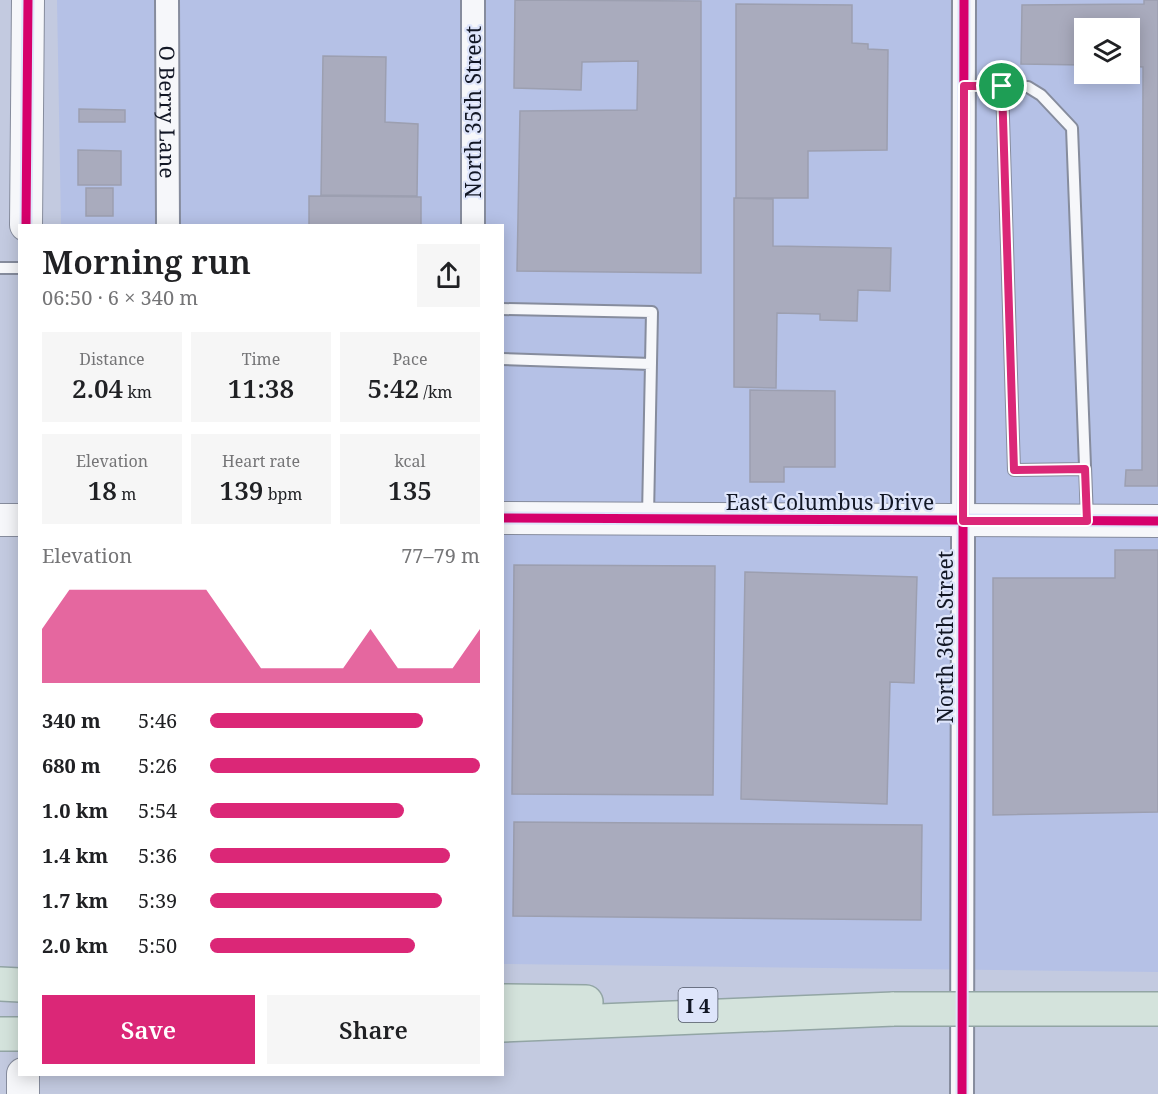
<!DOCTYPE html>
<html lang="en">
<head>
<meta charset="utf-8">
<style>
	:root { --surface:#fff; --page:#f6f6f6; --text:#202124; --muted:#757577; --accent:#db2777 }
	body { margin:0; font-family:"Noto Serif",serif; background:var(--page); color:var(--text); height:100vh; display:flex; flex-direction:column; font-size:22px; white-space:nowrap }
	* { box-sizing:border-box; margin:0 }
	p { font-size:20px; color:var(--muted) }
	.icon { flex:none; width:33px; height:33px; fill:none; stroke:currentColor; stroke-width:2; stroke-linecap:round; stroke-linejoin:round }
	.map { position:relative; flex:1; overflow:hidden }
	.panel { position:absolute; left:18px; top:224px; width:486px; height:852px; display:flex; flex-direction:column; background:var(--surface); border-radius:0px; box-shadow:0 3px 15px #0003 }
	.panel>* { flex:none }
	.controls { position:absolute; left:1074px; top:18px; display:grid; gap:12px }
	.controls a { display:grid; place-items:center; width:66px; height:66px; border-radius:0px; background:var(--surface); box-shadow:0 3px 15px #0003; font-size:30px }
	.pin { position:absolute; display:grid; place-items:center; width:51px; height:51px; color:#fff; margin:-26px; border:3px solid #fff; border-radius:50%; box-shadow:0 2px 6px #0007 }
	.round { display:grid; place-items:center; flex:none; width:63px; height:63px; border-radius:0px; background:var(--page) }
	.overview { display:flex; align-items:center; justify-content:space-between; height:102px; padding:0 24px }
	h1 { font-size:33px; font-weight:600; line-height:45px }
	.metrics { display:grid; grid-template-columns:repeat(3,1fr); gap:9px; height:102px; padding:6px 24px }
	.metrics div { display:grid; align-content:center; border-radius:0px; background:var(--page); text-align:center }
	.metrics b { font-size:26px; font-weight:600 }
	.metrics small { font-size:16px; font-weight:400 }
	.metrics p { font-size:16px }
	.chart { height:168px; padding:12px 24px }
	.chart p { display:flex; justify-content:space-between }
	.chart svg { width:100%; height:108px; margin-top:6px; fill:var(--accent); opacity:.7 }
	.action { display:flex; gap:12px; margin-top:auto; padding:12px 24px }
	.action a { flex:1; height:69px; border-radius:0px; background:var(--accent); color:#fff; font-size:24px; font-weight:600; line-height:69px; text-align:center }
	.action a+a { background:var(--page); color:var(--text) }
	ul { padding:0 24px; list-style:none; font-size:20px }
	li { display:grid; grid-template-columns:96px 72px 1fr; align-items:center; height:45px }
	li i { height:15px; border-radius:8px; background:var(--accent) }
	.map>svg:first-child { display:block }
	.built { fill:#b5c1e6; fill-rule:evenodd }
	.building { fill:#a9abbd; stroke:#9c9fb0; stroke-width:1.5 }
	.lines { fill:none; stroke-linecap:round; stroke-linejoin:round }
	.lane-casing { stroke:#868c9d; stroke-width:14 }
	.street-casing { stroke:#868c9d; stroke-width:26 }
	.secondary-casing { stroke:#868c9d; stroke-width:34 }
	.highway-casing { stroke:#92a5a4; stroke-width:36 }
	.lane { stroke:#f6f7fa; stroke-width:10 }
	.street { stroke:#f6f7fa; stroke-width:22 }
	.secondary { stroke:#f6f7fa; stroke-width:32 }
	.highway { stroke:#d4e3dc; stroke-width:33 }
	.highway-bridge-casing { stroke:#92a5a4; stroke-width:36; stroke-linecap:butt }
	.highway-bridge { stroke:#d4e3dc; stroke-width:33 }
	.cycleway-casing { stroke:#dee5fb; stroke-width:13 }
	.cycleway { stroke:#d6006c; stroke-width:9 }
	.route-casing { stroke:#fff; stroke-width:12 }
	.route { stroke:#db2777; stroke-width:8 }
	.labels { text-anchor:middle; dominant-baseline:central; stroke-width:4.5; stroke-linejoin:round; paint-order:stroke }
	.shield { fill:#dee5fb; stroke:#4f5565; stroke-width:1.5 }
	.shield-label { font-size:20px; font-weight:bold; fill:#121725 }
	.street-label { font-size:21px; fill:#121725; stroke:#dee5fb }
</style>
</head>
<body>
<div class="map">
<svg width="1158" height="1094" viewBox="0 0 1158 1094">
	<rect width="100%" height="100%" fill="#c3cae0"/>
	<path class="built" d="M57,0H167L170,225H61Z
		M178,0H1158V972L503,964L502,225H177ZM1084,28H1130V74H1084Z"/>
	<path class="building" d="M515,0L701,1V273L517,271L520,111L637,110L638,61L582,62L581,90L514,88Z
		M1144,0H1158V486H1125L1126,470H1142L1143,67L1130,66V28H1084V65L1021,64L1022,5L1144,4Z
		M736,4L852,5V43L868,44V49L888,50L887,150L808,151V198H736Z
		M323,56L386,57L385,122L418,124L417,196L321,195Z
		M79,109L125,110V122H79Z
		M78,150L121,151V185H78Z
		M86,188H113V216H86Z
		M309,196L421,197V225H309Z
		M734,198L773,199V246L891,248L890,291L858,290L857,321L820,320V314L777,313L776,388L734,387Z
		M750,390L835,391V467H784V482H750Z
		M1115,550H1158V812L993,815V578H1115Z
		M514,565L715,566L713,795L512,794Z
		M745,572L917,577L914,683L890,682L887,804L741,799Z
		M514,822L922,825L921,920L513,916Z"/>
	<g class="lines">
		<defs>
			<path id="lane" d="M964,86L1028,87L1041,95L1072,128L1087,518
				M1002,86L1014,470L1085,469
				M0,268H20
				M502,309L652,312L648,516
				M502,359L651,364"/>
			<g id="street">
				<path id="s1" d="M167,0L168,225"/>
				<path d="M473,0V225"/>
				<path d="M962,1094L964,0"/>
			</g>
			<path id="secondary" d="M26,225L28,0
				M502,518L1158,521
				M0,520H20
				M23,1094V1074"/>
			<path id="highway" d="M0,984L20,985
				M502,1001L586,1002
				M502,1025L894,1009
				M0,1034H20"/>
		</defs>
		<use href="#lane" class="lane-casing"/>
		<use href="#street" class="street-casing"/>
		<use href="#secondary" class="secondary-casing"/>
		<use href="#highway" class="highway-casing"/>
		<use href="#lane" class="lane"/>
		<use href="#street" class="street"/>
		<use href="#secondary" class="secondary"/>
		<use href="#highway" class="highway"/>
		<defs>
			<path id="highway-bridge" d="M894,1009H1158"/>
		</defs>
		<use href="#highway-bridge" class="highway-bridge-casing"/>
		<use href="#highway-bridge" class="highway-bridge"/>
		<defs>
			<path id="cycleway" d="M26,225L28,0
				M502,518L1158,521
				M962,1094L964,0"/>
		</defs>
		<use href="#cycleway" class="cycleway-casing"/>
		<use href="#cycleway" class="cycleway"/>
	</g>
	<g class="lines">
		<defs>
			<path id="route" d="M964,86H1002L1014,470L1085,469L1087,521H963Z"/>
		</defs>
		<use href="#route" class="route-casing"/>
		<use href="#route" class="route"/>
	</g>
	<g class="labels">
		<rect class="shield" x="678.5" y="988" width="39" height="34" rx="4.5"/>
		<g class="shield-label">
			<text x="698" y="1005">I 4</text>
		</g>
		<g class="street-label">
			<text stroke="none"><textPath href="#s1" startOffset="112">O Berry Lane</textPath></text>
			<text transform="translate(473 112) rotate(-90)">North 35th Street</text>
			<text x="830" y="502">East Columbus Drive</text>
			<text transform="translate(945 637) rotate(-90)">North 36th Street</text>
		</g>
	</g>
</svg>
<div class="controls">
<a><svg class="icon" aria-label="layers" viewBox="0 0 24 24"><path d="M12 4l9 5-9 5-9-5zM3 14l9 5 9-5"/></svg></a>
</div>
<div class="pin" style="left:1002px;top:86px;background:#1e9e55"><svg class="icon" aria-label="arrive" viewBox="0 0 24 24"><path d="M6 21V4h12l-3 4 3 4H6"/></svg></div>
<section class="panel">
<div class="overview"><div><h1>Morning run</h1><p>06:50 · 6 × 340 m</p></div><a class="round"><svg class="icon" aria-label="share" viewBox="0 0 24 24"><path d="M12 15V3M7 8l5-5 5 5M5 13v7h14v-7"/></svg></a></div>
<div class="metrics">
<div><p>Distance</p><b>2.04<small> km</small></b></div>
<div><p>Time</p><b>11:38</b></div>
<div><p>Pace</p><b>5:42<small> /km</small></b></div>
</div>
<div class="metrics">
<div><p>Elevation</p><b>18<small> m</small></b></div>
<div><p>Heart rate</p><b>139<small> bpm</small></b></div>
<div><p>kcal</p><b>135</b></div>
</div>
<div class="chart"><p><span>Elevation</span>77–79 m</p>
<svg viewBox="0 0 160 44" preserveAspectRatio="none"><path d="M0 44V22L10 6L20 6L30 6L40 6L50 6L60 6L70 22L80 38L90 38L100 38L110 38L120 22L130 38L140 38L150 38L160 22V44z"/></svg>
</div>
<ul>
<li><b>340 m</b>5:46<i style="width:79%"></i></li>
<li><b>680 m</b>5:26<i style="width:100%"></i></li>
<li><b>1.0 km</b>5:54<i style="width:72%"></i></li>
<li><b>1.4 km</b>5:36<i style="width:89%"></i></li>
<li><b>1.7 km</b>5:39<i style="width:86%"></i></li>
<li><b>2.0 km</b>5:50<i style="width:76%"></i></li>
</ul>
<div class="action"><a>Save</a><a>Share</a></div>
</section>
</div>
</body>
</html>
